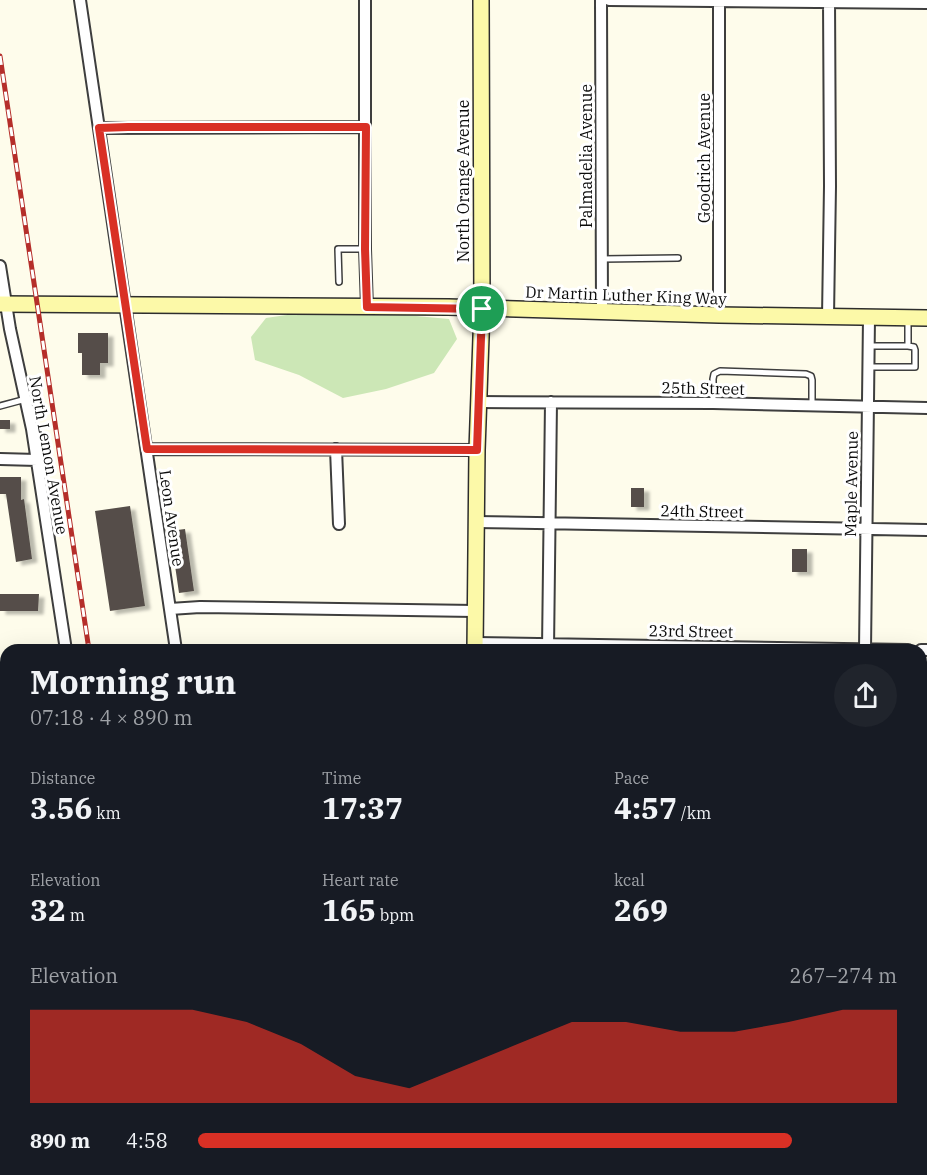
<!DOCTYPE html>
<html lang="en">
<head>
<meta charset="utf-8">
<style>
	:root { --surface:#171b24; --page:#20242c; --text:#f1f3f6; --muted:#9ea1a6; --accent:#d93025 }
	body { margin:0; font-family:"IBM Plex Serif",serif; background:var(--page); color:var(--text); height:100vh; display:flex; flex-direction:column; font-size:22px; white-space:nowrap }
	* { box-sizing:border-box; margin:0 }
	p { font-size:20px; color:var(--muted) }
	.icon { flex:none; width:33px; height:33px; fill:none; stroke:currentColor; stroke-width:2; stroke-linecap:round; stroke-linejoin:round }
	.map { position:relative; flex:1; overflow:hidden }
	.side { position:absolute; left:0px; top:644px; width:927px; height:532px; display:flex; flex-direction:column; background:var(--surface); border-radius:18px 18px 0 0; box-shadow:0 6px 24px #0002 }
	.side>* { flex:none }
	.pin { position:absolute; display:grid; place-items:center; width:51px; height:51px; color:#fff; margin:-26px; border:3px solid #fff; border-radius:50%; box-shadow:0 2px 6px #0007 }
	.round { display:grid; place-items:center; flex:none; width:63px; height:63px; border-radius:32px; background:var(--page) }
	.headline { display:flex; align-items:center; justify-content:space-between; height:102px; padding:0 30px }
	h1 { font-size:33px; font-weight:700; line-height:45px }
	.stats { display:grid; grid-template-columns:repeat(3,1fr); gap:9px; height:102px; padding:6px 30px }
	.stats div { display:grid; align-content:center }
	.stats b { font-size:30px; font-weight:700 }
	.stats small { font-size:16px; font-weight:400 }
	.stats p { font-size:16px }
	.chart { height:168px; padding:12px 30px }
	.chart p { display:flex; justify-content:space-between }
	.chart svg { width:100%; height:108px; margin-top:6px; fill:var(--accent); opacity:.7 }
	ul { padding:0 30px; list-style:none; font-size:20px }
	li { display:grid; grid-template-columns:96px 72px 1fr; align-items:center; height:45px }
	li i { height:15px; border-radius:8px; background:var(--accent) }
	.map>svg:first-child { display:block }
	.green { fill:#cce7b6 }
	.building { fill:#544e48; filter:url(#shadow) }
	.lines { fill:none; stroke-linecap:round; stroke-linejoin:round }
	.lane-casing { stroke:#3e3e3e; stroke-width:8 }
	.street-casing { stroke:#3e3e3e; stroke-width:14 }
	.secondary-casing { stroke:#2d2d2d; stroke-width:18 }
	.lane { stroke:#fff; stroke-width:5 }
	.street { stroke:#fff; stroke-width:10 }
	.secondary { stroke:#fcf9a8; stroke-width:15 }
	.rail-casing { stroke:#b52e2a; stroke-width:5 }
	.rail { stroke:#fff; stroke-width:3; stroke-dasharray:9; stroke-linecap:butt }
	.route-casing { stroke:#fff; stroke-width:12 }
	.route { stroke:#d93025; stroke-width:8 }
	.labels { text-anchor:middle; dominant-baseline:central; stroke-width:6; stroke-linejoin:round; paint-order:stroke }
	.street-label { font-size:16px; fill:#0b0b0b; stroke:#fff }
</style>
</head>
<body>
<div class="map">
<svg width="927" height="1175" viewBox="0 0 927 1175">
	<defs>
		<filter id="shadow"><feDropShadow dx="5.5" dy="3.5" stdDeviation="1.5" flood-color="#0004"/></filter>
	</defs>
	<rect width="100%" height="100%" fill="#fefceb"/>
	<path class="green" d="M300,313H383L449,319L457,339L434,373L386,389L343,398L299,375L255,360L251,337L266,318Z"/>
	<path class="building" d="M78,333H108V363H100V375H82V353H78Z
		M0,420H10V429H0Z
		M0,477H21V500L24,499L32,559L16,562L6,494H0Z
		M631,488H644V507H631Z
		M130,506L145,606L110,611L95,511Z
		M185,529L194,591L179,593L170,531Z
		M792,549H807V572H792Z
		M0,594H39L38,611H0Z"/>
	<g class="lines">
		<defs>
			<path id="lane" d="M602,259L678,258
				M339,282L338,249H365
				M868,346H908V318
				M868,367H915V350L914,347L908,346
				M713,403V379L714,374L720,371L806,374L811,376L812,380V406
				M0,406L26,399
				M0,691L6,688"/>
			<path id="street" d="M80,0L176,650
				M365,0V249L367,307
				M601,0L602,312
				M609,0L927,3
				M719,0V315
				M99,128L365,127
				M0,266L10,329L32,429L66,650
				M828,317L830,186L829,0
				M478,402L713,403L927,408
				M147,449L477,450
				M336,449L339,524
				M0,459L37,460
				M476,522L927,530
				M170,609L200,607L475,611
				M475,643L908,650
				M548,649L551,402
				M865,650L869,318
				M921,650H927
				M921,771H927
				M0,860H6
				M921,928H927
				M0,993H6
				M921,1014L927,1015
				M921,1089H927
				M0,1114H6
				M715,1170L739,1175
				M633,1175L634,1170"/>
			<path id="secondary" d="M0,304L448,307L719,315L927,318
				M475,650L477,450L482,309L481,0
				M470,1175L471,1170"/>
		</defs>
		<use href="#lane" class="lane-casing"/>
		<use href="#street" class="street-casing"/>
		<use href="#secondary" class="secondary-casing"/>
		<use href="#lane" class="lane"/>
		<use href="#street" class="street"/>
		<use href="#secondary" class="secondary"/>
		<defs>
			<path id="rail" d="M0,56L89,650
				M136,1175V1170"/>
		</defs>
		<use href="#rail" class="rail-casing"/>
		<use href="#rail" class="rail"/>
	</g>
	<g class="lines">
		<defs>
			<path id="route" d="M128,127H366L365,249L367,307L482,309L477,450L147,449L99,128Z"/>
		</defs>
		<use href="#route" class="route-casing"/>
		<use href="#route" class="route"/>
	</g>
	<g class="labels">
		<g class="street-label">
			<text transform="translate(586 156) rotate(-90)">Palmadelia Avenue</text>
			<text transform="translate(704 158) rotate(-90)">Goodrich Avenue</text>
			<text transform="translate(463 181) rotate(-90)">North Orange Avenue</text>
			<text transform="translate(626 295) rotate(2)">Dr Martin Luther King Way</text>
			<text transform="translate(703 388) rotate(1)">25th Street</text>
			<text transform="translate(49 455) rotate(80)">North Lemon Avenue</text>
			<text transform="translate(851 484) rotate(-89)">Maple Avenue</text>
			<text transform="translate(702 511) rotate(1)">24th Street</text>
			<text transform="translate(172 518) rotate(82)">Leon Avenue</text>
			<text transform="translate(691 631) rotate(1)">23rd Street</text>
		</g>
	</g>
</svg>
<div class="pin" style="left:482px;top:309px;background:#1e9e55"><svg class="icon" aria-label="arrive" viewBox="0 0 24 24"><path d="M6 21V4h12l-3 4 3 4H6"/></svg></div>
<section class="side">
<div class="headline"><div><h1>Morning run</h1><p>07:18 · 4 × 890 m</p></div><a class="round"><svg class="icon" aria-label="share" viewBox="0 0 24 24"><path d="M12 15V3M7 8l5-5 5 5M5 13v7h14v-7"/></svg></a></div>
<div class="stats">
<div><p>Distance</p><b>3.56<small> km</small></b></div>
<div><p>Time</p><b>17:37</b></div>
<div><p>Pace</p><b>4:57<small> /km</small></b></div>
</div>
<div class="stats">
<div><p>Elevation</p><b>32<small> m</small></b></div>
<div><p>Heart rate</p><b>165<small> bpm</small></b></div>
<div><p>kcal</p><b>269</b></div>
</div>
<div class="chart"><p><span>Elevation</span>267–274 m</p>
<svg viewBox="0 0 160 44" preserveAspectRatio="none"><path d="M0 44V6L10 6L20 6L30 6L40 11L50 20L60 33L70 38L80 29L90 20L100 11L110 11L120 15L130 15L140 11L150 6L160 6V44z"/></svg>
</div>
<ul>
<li><b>890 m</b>4:58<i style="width:85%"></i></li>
</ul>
</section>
</div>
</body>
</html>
